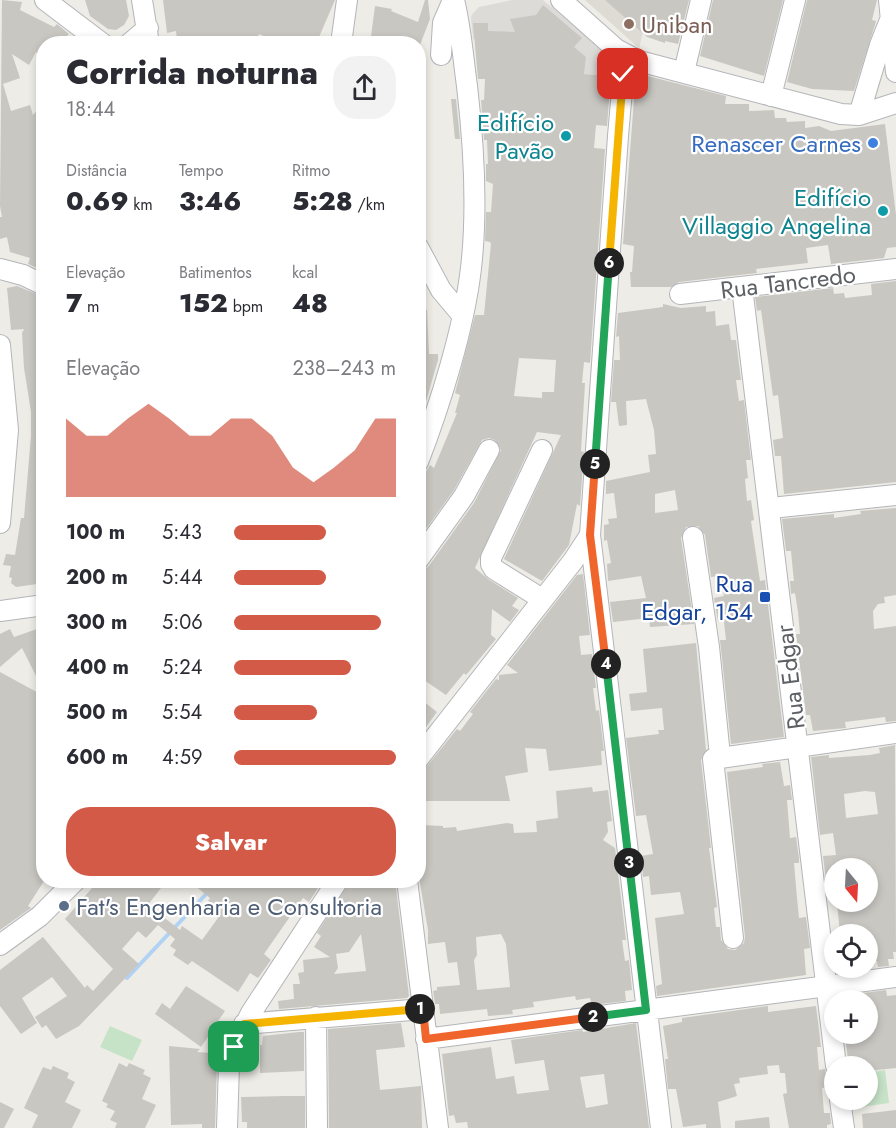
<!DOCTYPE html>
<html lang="pt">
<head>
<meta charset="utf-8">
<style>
	:root { --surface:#fff; --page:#f2f2f3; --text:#2b2b33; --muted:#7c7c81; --accent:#d25a47 }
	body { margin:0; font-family:Jost,sans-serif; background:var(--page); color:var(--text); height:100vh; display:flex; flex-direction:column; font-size:22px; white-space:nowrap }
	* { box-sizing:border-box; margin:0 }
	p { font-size:20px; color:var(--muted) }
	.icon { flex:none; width:33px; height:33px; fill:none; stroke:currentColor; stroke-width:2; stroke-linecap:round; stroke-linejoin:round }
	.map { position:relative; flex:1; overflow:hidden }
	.sheet { position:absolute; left:36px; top:36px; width:390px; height:852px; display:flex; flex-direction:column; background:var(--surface); border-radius:24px; box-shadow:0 3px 9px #0003 }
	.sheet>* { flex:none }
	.needle { width:39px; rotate:162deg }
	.buttons { position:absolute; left:824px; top:858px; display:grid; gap:12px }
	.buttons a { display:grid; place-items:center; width:54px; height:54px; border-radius:50%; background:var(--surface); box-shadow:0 3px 9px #0003; font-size:30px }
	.pin { position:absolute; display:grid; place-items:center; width:51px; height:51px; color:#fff; margin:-26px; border-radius:12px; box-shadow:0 3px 9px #0006 }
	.km { position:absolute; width:30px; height:30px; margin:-15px; border-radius:50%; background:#222; color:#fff; font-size:16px; line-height:30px; text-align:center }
	.round { display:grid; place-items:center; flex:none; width:63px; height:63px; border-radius:24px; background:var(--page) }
	.head { display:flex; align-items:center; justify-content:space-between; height:102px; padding:0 30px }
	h1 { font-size:33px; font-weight:800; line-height:45px }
	.stats { display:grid; grid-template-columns:repeat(3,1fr); gap:9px; height:102px; padding:6px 30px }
	.stats div { display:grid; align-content:center }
	.stats b { font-size:26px; font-weight:800 }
	.stats small { font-size:16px; font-weight:400 }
	.stats p { font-size:16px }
	.chart { height:168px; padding:12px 30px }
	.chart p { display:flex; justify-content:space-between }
	.chart svg { width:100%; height:108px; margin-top:6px; fill:var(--accent); opacity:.7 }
	.cta { display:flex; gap:12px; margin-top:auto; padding:12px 30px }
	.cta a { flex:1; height:69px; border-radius:24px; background:var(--accent); color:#fff; font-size:24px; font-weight:800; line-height:69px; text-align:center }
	ul { padding:0 30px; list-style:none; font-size:20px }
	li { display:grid; grid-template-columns:96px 72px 1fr; align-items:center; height:45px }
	li i { height:15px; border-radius:8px; background:var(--accent) }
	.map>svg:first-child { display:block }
	.industrial { fill:#dddbd8 }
	.education { fill:#dddbd4 }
	.green { fill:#c6e2c7 }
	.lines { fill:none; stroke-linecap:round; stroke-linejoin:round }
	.stream { stroke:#b0d2f4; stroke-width:4 }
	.building { fill:#c9c7c2; fill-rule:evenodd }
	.minor-casing { stroke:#b3b5b9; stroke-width:22 }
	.minor { stroke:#fff; stroke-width:20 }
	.split-1-casing { stroke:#fff; stroke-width:12 }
	.split-2-casing { stroke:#fff; stroke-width:12 }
	.split-3-casing { stroke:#fff; stroke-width:12 }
	.split-4-casing { stroke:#fff; stroke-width:12 }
	.split-5-casing { stroke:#fff; stroke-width:12 }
	.split-6-casing { stroke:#fff; stroke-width:12 }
	.split-7-casing { stroke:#fff; stroke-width:12 }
	.split-1 { stroke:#f5b400; stroke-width:8 }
	.split-2 { stroke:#f0652b; stroke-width:8 }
	.split-3 { stroke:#22a559; stroke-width:8 }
	.split-4 { stroke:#22a559; stroke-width:8 }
	.split-5 { stroke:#f0652b; stroke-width:8 }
	.split-6 { stroke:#22a559; stroke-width:8 }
	.split-7 { stroke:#f5b400; stroke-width:8 }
	.education-dot { fill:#8d6e63; stroke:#fff; stroke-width:2 }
	.culture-dot { fill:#0f9aa8; stroke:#fff; stroke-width:2 }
	.shop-dot { fill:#3f7fe0; stroke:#fff; stroke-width:2 }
	.transit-dot { fill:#1a4fb4; stroke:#fff; stroke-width:2 }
	.service-dot { fill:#5c6f8a; stroke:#fff; stroke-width:2 }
	.labels { text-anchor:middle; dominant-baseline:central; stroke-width:4.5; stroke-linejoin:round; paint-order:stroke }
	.education-label { font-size:24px; fill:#785e54; stroke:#fff; text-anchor:start }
	.culture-label { font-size:24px; fill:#0d838f; stroke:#fff; text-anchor:end }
	.shop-label { font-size:24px; fill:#366cbe; stroke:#fff; text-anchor:end }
	.street-label { font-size:24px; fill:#5d6064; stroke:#fff }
	.transit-label { font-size:24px; fill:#164399; stroke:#fff; text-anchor:end }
	.service-label { font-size:24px; fill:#4e5e75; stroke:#fff; text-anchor:start }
</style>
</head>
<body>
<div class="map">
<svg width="896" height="1128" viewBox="0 0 896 1128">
	<rect width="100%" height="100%" fill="#eeece6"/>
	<path class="industrial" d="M512,0H543L601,48L610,61L613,76L541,71L515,40L473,39L471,17L473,13L479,7Z"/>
	<path class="education" d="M585,0H651L639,48Z"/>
	<path class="green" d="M110,1026L142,1040L132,1061L100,1047Z
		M885,1070L889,1103L861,1107L860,1100H867V1073Z"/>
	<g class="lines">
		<path class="stream" d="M127,978L209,891"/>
	</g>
	<path class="building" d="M2,0L22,2L20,10L54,27L57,24L69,34L66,37L73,44H44V58L36,52L29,65L12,54L20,78L3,84L11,111L30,105L33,115L44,103V271L28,264L30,258L10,252L7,237L0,239V217H2L0,206Z
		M85,0H126L129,16L124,25L116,30L108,29L90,16Z
		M163,0H335L316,44H281L259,34L255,44H237L236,40L214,43L212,36L177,40L176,31L167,33Z
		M425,0H428L430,19L418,50V44H370L375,6L392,9L391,11L418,22Z
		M605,0H689L678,44L665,41V43L647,37Z
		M713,0H783L764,76L700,56Z
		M807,0H877L872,20L876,21L875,25L854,91L812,89L787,82Z
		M543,5L582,38L574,47L586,57L584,74L611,76L607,126L596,125L594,148L605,149L590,363L584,362L582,383H585L581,451L584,452L580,506L577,504L569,545L542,581L504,559L561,435L537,432L475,568L488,579L518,598L512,606L519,610L510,622L492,609L491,635L496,639L466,675L464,673L446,695L418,676V572L428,567L474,503L501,450L495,440L489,438L482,440L454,490L426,529L418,525V485L430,465L434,468L457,413H455L460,395L455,393L475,315H484L491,244L490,242L485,241L486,212H491L493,184L486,181V164H488L487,140H484L481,100H484L485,79H478L473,23H488V31L515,32L510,19L536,15ZM519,358L556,360L554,392H542V398L514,396Z
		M636,73L726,96L725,104H749V111L774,110L775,118H786L787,122L805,121V128L819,126L831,131L885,124L896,215V247L887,248L884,258L831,264L828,245L806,248L808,263L756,269L757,273L679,282L671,287H631L630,272H632L634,246L623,244Z
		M451,99H456L460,139H455Z
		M896,281V482L784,494L781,456H775L773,440L783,438L778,395L773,396L761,310L757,311L755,297L833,288L834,294L844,293L845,298L872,295L871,284Z
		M17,286L44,297V583L16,587L11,583L12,578L9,577L11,566L3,565L6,554L15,555L21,518H24L31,436V412L24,368L22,333L24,329L11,330L7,288Z
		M663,304L681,308L706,306V312L715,311L716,326L729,324L731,340H736L741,380H736L739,401L744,400L751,460H746L748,478L745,479L747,501L751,500L754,520L751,521L760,581L765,580L784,737L731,744L720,640H726L724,622H718L714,598L724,596L721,576L711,577L705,535L698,526L686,527L681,538L694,624L650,627L649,618L613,622L610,602L646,598L641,576L608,581L607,564L611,563L607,540L604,541V525L609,524L608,519L617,518L614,493L606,494V481L650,472L648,455L656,454L654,430L646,399L626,401L627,425L619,426L616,402H611L614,360H620L619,336L616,337L618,313L663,307ZM675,490L678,510L655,513V494Z
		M427,310L429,354H438V360L421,419L418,418V311Z
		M896,508V595L884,597L885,603L878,604L873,611L874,629L896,626V721L886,722L885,717L845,722L846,728L813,731L810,715H806L796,634H800L798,612L795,593L791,594L790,581H794L793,572L791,551H786L782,519L834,514V518L861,514L860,511Z
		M583,574L590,635L579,636L581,655L592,654L596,688H593L596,711L599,710L604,751H601L602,765L549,771L546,749L525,748L528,772L505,776L510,801H420L418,771L427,766L457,729L460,731L473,714L470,712L496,679L499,680V675L518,673L507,665L577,575Z
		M10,629L14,637L37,629V631L44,629V692L22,648L0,667V634Z
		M696,643L706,750L701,760L711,848H709L717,907L714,908L716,927H720L721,940L728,949L735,950L744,943L745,937L727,772L763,767L762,764L780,762L784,786L790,785L792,800H787L790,838L796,837L799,858V863H794L797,898L799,918L806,917L810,948L804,949L806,975L657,996L656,986L662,984L655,918L684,914L680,892L651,895L649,876L643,877L641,856L653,854L646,815L636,816L626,738L659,734L658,730H664L662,708L631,711L629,694L647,692L643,649Z
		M0,672L44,696V881L28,906L31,908L0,930Z
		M418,697L437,712L418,738Z
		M895,745L896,952H893L894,959H888L889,966L878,967L877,961L867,962V934H840L837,902H867V868H834V898H828L823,856L836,855L833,833L820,835L811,757L829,755V758L870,755L880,753L879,748ZM865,791L875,792L878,814L846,818L844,794Z
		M592,787L593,792L608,790L612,821L607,822L608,832L603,840L615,848L626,940H622L625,961L629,960L632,990L625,991L626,1001L592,1005L590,998L576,1000L575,996L533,1002L534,1007L512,1010L513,1014L488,1016L487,1009L440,1014L439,1004H435L433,991L437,990V987L460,985L457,962L448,963L445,942L428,944V930L418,872L419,825L443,826V828L456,827L457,831L507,823L513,824L514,833L537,832L536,821L558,818L556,791ZM501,934L506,944L510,987L477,990L474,960L477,955L476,937Z
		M99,880H167L148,905L180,930L182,926L202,940L218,918L213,915L217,907L208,901L210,898L188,880H323L309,902L303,898L264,954L271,960L258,978L250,973L238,992L192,961L188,965L173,955L176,950L170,946L175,939L158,925L146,938L138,931L122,949L139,964L79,1026L56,1039L46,1025L42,1028L35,1017L67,996L52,977L22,998L37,1023L21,1034L0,1006V970L43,937L85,988L87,985L93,991L113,969L65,919Z
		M350,880H395L409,996L407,998L279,1009L278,1001L294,999L293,984H300L298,973L304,972L303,960L330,957L314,947L321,936L317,933ZM361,934L366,971L334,974L338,968L336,954L349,952Z
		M186,986L225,1011L218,1021L215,1022V1026L201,1047L155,1014L162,1003L170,1009Z
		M886,990L887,996L896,995V1068L867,1071V1066H849L845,1037L867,1034V1000H864L863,993Z
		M768,1006V1012L816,1006L821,1047H817L819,1070L825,1069L829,1087L822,1088L824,1113H830L831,1124L827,1125V1128H789L783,1094L787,1093L785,1073H780L779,1065L767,1066L768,1074L739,1078L740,1083L734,1084L737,1096L718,1102L721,1128H706V1124L683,1127L676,1089H668L665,1059H668L663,1026L682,1022V1018Z
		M401,1023L405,1047L376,1050L380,1090L421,1086L422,1128H329L328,1029Z
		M636,1023L649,1128H468L467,1122L456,1123L454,1115L449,1116L442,1054L491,1047L496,1079L514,1076L517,1094L549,1090L544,1060L515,1064L511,1040L582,1030L583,1032ZM604,1074L608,1104L586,1108L580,1077Z
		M299,1032H304V1071L260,1073V1045H262L263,1036Z
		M169,1046L200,1049L197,1052L212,1053L211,1062L217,1063L215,1128H202V1124L171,1125Z
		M119,1063L127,1067L129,1063L145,1070L143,1074L151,1078L142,1099L156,1105L145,1128H115L117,1123L110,1120L115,1111L106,1107L108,1104L102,1101Z
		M53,1066L69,1073L67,1078L75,1082L65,1102L81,1110L72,1128H32L38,1115L24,1108L43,1067L51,1070Z
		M285,1096H305V1128H247V1122H242L241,1097Z
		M0,1102L14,1109L4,1128H0Z
		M896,1110V1128H863L862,1114Z
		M769,1117L770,1128H735V1121Z"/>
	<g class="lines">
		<defs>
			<path id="minor" d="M45,0L103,44
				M142,0L149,44
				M561,0L616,49L639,61L841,114L859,115L896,103
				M889,0L896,72
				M129,44L148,28
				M341,44L347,0
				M441,55L443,23L453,0
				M625,56L618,136L590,535L661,1128
				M684,72L701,0
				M771,96L795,0
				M859,115L880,45L890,20
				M418,247L441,290L462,315
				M0,269L23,275L44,285
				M742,287L836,1066
				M680,294L896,269
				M0,345L8,430L0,523
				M542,450L491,558V564L494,569L542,599
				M418,462C440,405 464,329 471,268C478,207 474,146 467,86C463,57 461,28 454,0
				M771,508L896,495
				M693,537L709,647L720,756
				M418,560L464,496L489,450
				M0,611L44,605
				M418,759L573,561L590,535
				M407,880L438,1128
				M733,938L713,759L896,733
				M0,945L40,916L76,880
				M316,1017L317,1128
				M244,1024L423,1009
				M426,1039L896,977
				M840,1100L844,1128
				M227,1128L229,1065L234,1047L251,1013L338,880"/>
		</defs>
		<use href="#minor" class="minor-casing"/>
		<use href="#minor" class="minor"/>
	</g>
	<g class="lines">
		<defs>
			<path id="split-1" d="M234,1047L244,1024L420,1009"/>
			<path id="split-2" d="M420,1009H423L426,1039L593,1017"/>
			<path id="split-3" d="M593,1017L646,1010L629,863"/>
			<path id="split-4" d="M606,664L629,863"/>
			<path id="split-5" d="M595,464L590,535L606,664"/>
			<path id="split-6" d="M595,464L609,263"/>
			<path id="split-7" d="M609,263L623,74"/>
		</defs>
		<use href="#split-1" class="split-1-casing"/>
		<use href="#split-2" class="split-2-casing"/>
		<use href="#split-3" class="split-3-casing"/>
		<use href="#split-4" class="split-4-casing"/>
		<use href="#split-5" class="split-5-casing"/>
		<use href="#split-6" class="split-6-casing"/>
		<use href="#split-7" class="split-7-casing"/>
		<use href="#split-1" class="split-1"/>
		<use href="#split-2" class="split-2"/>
		<use href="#split-3" class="split-3"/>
		<use href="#split-4" class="split-4"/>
		<use href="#split-5" class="split-5"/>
		<use href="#split-6" class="split-6"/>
		<use href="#split-7" class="split-7"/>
	</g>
	<circle class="education-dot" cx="629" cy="24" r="6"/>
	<g class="culture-dot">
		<circle cx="566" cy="136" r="6"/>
		<circle cx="883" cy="211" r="6"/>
	</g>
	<circle class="shop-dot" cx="873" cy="143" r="6"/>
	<rect class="transit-dot" x="759" y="591" width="12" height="12" rx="3"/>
	<circle class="service-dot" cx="64" cy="906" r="6"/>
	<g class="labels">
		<g class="education-label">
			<text x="641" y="24">Uniban</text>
		</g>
		<g class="culture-label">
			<text x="554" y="122">Edifício<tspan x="554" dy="28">Pavão</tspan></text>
			<text x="871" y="197">Edifício<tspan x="871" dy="28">Villaggio Angelina</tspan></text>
		</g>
		<g class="shop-label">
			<text x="861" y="143">Renascer Carnes</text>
		</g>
		<g class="street-label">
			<text transform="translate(788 282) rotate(-7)">Rua Tancredo</text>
			<text transform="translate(790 677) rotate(-97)">Rua Edgar</text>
		</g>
		<g class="transit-label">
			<text x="753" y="583">Rua<tspan x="753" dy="28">Edgar, 154</tspan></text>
		</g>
		<g class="service-label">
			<text x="76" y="906">Fat's Engenharia e Consultoria</text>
		</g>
	</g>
</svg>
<div class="buttons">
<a><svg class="needle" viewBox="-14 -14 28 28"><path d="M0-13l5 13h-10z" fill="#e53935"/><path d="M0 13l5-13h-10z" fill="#7c7c81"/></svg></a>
<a><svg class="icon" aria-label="locate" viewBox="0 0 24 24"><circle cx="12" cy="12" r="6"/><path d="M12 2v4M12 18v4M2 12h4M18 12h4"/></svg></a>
<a>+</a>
<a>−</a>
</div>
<div class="pin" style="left:234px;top:1047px;background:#1e9e55"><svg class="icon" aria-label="arrive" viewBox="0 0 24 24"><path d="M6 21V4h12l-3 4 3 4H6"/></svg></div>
<div class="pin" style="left:623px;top:74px;background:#d93025"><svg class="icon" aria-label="check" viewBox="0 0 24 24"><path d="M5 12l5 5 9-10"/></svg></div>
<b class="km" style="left:420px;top:1009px">1</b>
<b class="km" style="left:593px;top:1017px">2</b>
<b class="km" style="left:629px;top:863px">3</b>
<b class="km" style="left:606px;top:664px">4</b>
<b class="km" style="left:595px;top:464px">5</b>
<b class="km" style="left:609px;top:263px">6</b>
<section class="sheet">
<div class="head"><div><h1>Corrida noturna</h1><p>18:44</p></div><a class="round"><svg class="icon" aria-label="share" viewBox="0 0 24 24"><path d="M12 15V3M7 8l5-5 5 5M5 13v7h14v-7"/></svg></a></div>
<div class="stats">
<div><p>Distância</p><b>0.69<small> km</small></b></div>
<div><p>Tempo</p><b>3:46</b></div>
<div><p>Ritmo</p><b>5:28<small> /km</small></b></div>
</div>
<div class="stats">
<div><p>Elevação</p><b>7<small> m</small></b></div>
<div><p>Batimentos</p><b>152<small> bpm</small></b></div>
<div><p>kcal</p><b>48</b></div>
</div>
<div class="chart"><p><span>Elevação</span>238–243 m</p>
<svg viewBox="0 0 160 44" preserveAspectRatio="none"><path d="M0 44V12L10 19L20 19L30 12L40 6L50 12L60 19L70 19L80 12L90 12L100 19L110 32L120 38L130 32L140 25L150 12L160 12V44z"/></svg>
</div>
<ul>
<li><b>100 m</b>5:43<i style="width:57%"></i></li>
<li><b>200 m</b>5:44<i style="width:57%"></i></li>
<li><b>300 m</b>5:06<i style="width:91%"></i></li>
<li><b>400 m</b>5:24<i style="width:72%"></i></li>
<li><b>500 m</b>5:54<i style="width:51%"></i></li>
<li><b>600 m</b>4:59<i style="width:100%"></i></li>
</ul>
<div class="cta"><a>Salvar</a></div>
</section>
</div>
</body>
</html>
